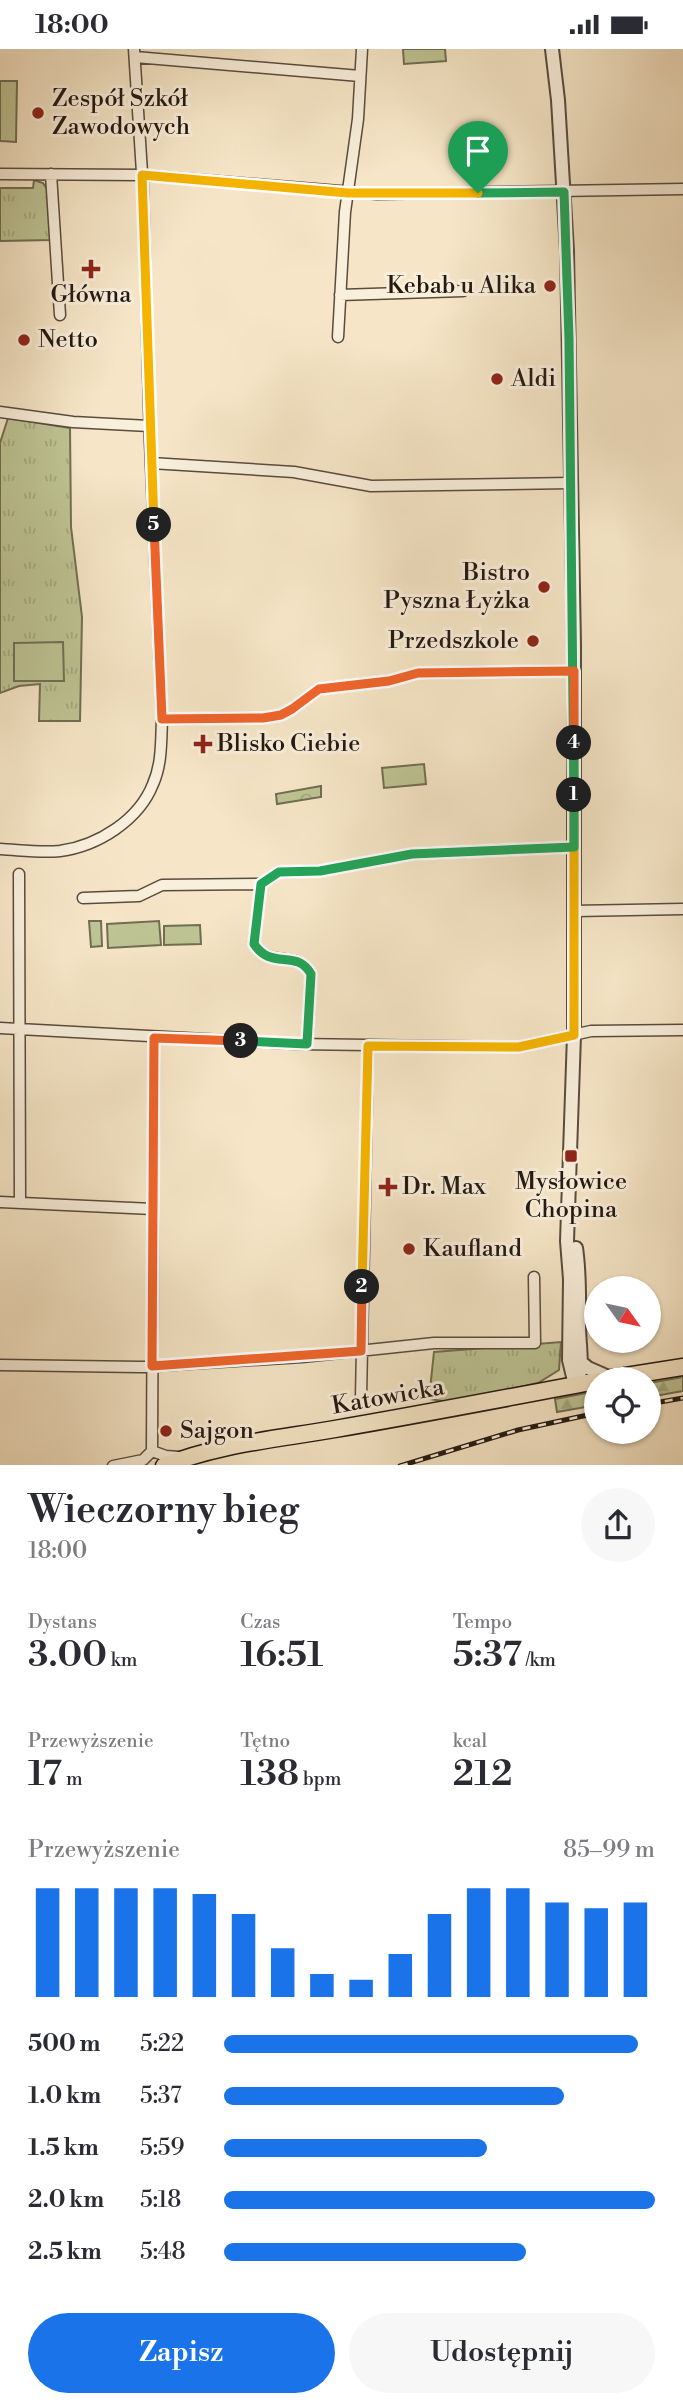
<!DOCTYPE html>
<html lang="pl">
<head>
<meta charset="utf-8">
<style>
	:root { --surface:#fff; --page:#f7f7f7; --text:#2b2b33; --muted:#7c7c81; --accent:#1a73e8 }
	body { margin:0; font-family:"Libre Bodoni",serif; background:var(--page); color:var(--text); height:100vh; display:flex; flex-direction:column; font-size:26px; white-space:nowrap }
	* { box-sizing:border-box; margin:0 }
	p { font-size:23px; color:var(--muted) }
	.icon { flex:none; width:38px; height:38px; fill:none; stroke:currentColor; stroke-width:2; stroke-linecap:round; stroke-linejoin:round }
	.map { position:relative; height:1416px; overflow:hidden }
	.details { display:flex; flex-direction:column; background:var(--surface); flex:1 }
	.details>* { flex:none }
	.needle { width:46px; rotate:123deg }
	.fabs { position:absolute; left:584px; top:1227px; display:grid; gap:14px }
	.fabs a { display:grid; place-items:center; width:77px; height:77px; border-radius:50%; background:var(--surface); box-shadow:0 2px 5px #0004; font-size:35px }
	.pin { position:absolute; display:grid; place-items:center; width:60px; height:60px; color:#fff; margin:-72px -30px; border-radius:50% 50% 50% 0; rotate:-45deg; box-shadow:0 0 7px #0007 }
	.pin .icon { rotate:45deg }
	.km { position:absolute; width:35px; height:35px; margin:-18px; border-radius:50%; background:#222; color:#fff; font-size:19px; line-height:35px; text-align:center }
	.round { display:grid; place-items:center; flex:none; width:74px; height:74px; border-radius:37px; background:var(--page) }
	.headline { display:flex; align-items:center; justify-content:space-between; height:119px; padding:0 28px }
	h1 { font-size:38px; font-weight:600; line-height:52px }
	.stats { display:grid; grid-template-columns:repeat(3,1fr); gap:10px; height:119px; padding:7px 28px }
	.stats div { display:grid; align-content:center }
	.stats b { font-size:35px; font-weight:600 }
	.stats small { font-size:19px; font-weight:400 }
	.stats p { font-size:19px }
	.chart { height:196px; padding:14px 28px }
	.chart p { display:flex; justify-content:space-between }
	.chart svg { width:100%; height:126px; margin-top:7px; stroke:var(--accent); stroke-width:6 }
	.primary-button { display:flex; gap:14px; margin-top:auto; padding:14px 28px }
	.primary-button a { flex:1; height:80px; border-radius:42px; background:var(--accent); color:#fff; font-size:28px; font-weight:600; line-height:80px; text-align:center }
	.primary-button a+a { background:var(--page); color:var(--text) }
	ul { padding:0 28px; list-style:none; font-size:23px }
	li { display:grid; grid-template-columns:112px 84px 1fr; align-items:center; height:52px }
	li i { height:18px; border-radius:9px; background:var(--accent) }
	.status { display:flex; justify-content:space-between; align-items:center; height:49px; padding:0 35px; background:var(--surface); direction:ltr }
	.status svg { height:19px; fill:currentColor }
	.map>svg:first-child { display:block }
	.grass { fill:url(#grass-tufts); stroke:#706e53; stroke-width:2 }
	.forest { fill:url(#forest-firs); stroke:#706e53; stroke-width:2 }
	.park { fill:url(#park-crowns); stroke:#706e53; stroke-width:2 }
	.garden { fill:#bec494; stroke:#706e53; stroke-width:2 }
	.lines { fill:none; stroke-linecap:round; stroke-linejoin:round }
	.minor-casing { stroke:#584c3f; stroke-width:13 }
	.tertiary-casing { stroke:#584c3f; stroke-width:16 }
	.primary-casing { stroke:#231812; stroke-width:19 }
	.minor { stroke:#f9efdb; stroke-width:10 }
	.tertiary { stroke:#f9efdb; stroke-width:12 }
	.primary { stroke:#f6e6c7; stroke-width:16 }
	.rail-casing { stroke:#231812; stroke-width:5 }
	.rail { stroke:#f9efdb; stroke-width:2.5; stroke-dasharray:8; stroke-linecap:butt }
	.split-1-casing { stroke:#fff; stroke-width:14 }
	.split-2-casing { stroke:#fff; stroke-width:14 }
	.split-3-casing { stroke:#fff; stroke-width:14 }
	.split-4-casing { stroke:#fff; stroke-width:14 }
	.split-5-casing { stroke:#fff; stroke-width:14 }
	.split-6-casing { stroke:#fff; stroke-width:14 }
	.split-1 { stroke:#22a559; stroke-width:9 }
	.split-2 { stroke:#f5b400; stroke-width:9 }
	.split-3 { stroke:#f0652b; stroke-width:9 }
	.split-4 { stroke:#22a559; stroke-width:9 }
	.split-5 { stroke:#f0652b; stroke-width:9 }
	.split-6 { stroke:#f5b400; stroke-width:9 }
	.poi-dot { fill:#8f2418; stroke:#f9efdb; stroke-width:2.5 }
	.labels { text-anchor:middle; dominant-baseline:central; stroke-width:6; stroke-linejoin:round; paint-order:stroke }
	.poi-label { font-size:24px; fill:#231812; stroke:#f9efdb; text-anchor:start }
	.street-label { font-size:24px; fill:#231812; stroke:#f9efdb }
</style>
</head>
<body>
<div class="status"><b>18:00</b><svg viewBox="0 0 49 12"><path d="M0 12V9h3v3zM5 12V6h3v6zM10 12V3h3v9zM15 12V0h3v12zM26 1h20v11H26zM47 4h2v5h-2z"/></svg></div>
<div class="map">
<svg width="683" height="1417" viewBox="0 0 683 1417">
	<defs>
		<pattern id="grass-tufts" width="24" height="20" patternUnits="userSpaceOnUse" patternTransform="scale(1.75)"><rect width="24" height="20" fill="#bec494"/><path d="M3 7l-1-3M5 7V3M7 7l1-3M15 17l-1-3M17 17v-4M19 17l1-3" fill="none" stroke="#a3a87f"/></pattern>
		<pattern id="forest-firs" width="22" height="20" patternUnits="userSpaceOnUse" patternTransform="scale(1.75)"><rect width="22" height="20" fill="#bec494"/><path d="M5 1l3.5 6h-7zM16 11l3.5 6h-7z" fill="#a3a87f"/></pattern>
		<pattern id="park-crowns" width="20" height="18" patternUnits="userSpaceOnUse" patternTransform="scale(1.75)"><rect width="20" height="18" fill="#bec494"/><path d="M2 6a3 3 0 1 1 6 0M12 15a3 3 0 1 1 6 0" fill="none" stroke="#a3a87f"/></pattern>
	</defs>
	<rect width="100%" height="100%" fill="#f6e6c7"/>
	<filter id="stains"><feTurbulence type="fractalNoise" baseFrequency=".00286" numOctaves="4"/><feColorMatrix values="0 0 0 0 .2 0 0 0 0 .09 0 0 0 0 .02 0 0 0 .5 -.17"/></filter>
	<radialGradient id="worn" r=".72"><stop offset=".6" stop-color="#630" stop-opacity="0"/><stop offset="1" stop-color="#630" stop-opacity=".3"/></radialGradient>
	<path class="grass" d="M34,131L43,134L47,140L52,191L0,192V139H33Z
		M8,369L70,379L71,478L82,568L80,672H39L40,635L19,637L0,644V394Z
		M561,1293L559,1321L538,1334L449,1353L429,1350L434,1303Z"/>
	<path class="forest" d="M683,1328V1342L649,1348V1334Z
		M597,1342V1356L557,1363L555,1350Z"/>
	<path class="park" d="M321,737V748L277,755L276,745Z"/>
	<path class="garden" d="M403,0H445L446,12L404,15Z
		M0,32H17L16,93L0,92Z
		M63,593L64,632H14V594Z
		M424,715L426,735L384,739L382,719Z
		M89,872H101L102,897L91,898Z
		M159,872L161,896L108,899L107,875Z
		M200,876L201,895L164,896V877Z"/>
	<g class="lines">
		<defs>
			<path id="minor" d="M135,8L360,27
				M0,125L142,126L377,145L683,140
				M51,125L60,266
				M340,246L463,242
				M338,288L345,163L358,70L362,0
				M0,363L73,373L149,377
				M151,414L294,423L371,437L571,434
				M162,670L263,669L281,666L292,660L319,640L389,632L418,624L574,622
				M0,800C20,801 40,804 60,802C98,797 139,771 153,735C162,715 161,692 162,670L150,393L143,139L134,0
				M19,825L20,1154
				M261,835L254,895C272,921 296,899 311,925L307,995
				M83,849L139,847L162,836L261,835L279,823L320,822L412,805L574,798
				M574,862L683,860
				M0,979L297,995L519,998L591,982L683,981
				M0,1153L153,1160
				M0,1316L140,1318L302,1308L434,1294H535L534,1228
				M361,1349L368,997
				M152,1402L154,989
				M152,1402L166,1407L179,1408
				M113,1417L143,1411L152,1402"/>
			<path id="tertiary" d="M552,0L558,51L567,202L574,596V986L567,1192L570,1230L569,1311L575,1336
				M576,1199C580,1225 579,1250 579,1276C579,1297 584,1315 577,1336
				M582,1314L588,1319L611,1329"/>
			<path id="primary" d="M607,1330L683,1318
				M164,1417C218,1395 278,1390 335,1380C423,1365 510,1348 597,1332"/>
		</defs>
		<use href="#minor" class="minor-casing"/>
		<use href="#tertiary" class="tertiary-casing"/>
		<use href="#primary" class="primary-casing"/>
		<use href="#minor" class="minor"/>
		<use href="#tertiary" class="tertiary"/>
		<use href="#primary" class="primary"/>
		<defs>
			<path id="rail" d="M649,1355L683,1349
				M400,1417L518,1381L597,1364"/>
		</defs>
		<use href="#rail" class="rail-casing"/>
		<use href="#rail" class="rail"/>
	</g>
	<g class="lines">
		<defs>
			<path id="split-1" d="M478,144L564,143L569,290L574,746"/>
			<path id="split-2" d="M362,1238L368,997L519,998L574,986V746"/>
			<path id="split-3" d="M241,992L154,989L152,1317L361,1302L362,1238"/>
			<path id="split-4" d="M241,992L307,995L311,925C296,899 272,922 254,895L261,835L279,823L320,822L412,805L574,798V694"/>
			<path id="split-5" d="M154,476L162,670L263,669L281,666L292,660L319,640L389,632L418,624L574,622V694"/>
			<path id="split-6" d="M154,476L142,126L348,144H478"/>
		</defs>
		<use href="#split-1" class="split-1-casing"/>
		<use href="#split-2" class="split-2-casing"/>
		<use href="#split-3" class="split-3-casing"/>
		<use href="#split-4" class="split-4-casing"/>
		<use href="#split-5" class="split-5-casing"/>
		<use href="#split-6" class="split-6-casing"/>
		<use href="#split-1" class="split-1"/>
		<use href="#split-2" class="split-2"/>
		<use href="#split-3" class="split-3"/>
		<use href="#split-4" class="split-4"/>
		<use href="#split-5" class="split-5"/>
		<use href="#split-6" class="split-6"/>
	</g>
	<g class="poi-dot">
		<circle cx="38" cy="64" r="7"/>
		<path d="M87.5 209.5h7v7h7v7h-7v7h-7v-7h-7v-7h7z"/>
		<circle cx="550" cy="237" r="7"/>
		<circle cx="24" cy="291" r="7"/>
		<circle cx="497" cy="330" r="7"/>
		<circle cx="544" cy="538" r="7"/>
		<circle cx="533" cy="592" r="7"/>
		<path d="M199.5 684.5h7v7h7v7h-7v7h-7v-7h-7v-7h7z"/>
		<rect x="564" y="1100" width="14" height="14" rx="3.5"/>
		<path d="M384.5 1127.5h7v7h7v7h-7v7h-7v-7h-7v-7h7z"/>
		<circle cx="409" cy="1200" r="7"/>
		<circle cx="166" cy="1382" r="7"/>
	</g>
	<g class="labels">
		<g class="poi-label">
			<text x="52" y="50">Zespół Szkół<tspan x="52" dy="28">Zawodowych</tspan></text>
			<text x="536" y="237" text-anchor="end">Kebab u Alika</text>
			<text x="91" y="246" text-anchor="middle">Główna</text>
			<text x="38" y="291">Netto</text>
			<text x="511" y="330">Aldi</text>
			<text x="530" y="524" text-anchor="end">Bistro<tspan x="530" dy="28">Pyszna Łyżka</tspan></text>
			<text x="519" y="592" text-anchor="end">Przedszkole</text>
			<text x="217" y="695">Blisko Ciebie</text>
			<text x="571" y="1133" text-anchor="middle">Mysłowice<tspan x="571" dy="28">Chopina</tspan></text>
			<text x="402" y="1138">Dr. Max</text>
			<text x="423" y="1200">Kaufland</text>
			<text x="180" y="1382">Sajgon</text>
		</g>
		<g class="street-label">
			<text transform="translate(388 1348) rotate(-10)">Katowicka</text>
		</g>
	</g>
	<rect width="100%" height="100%" filter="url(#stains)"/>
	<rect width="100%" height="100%" fill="url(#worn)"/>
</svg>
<div class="fabs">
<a><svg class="needle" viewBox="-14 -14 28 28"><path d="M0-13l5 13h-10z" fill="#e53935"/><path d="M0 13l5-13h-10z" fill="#7c7c81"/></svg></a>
<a><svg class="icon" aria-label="locate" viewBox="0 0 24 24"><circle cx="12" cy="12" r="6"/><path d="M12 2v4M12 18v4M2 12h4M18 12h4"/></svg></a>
</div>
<div class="pin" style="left:478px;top:144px;background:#1e9e55"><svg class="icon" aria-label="arrive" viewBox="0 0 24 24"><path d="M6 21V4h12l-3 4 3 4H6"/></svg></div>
<b class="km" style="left:574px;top:746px">1</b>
<b class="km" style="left:362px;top:1238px">2</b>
<b class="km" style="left:241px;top:992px">3</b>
<b class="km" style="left:574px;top:694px">4</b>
<b class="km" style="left:154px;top:476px">5</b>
</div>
<section class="details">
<div class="headline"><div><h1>Wieczorny bieg</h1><p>18:00</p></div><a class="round"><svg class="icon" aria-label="share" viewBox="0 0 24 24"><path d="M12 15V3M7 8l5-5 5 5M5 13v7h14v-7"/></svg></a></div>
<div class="stats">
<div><p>Dystans</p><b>3.00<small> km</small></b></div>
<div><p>Czas</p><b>16:51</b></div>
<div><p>Tempo</p><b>5:37<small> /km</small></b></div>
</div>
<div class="stats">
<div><p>Przewyższenie</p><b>17<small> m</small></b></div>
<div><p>Tętno</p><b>138<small> bpm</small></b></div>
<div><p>kcal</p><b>212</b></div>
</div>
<div class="chart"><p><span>Przewyższenie</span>85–99 m</p>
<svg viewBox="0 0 160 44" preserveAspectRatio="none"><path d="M5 44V6M15 44V6M25 44V6M35 44V6M45 44V8M55 44V15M65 44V27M75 44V36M85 44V38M95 44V29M105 44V15M115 44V6M125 44V6M135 44V11M145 44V13M155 44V11"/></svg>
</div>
<ul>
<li><b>500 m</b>5:22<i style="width:96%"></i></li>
<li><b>1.0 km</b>5:37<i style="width:79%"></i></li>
<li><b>1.5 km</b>5:59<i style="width:61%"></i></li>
<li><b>2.0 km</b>5:18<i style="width:100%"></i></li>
<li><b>2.5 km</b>5:48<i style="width:70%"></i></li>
</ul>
<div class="primary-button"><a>Zapisz</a><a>Udostępnij</a></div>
</section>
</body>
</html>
